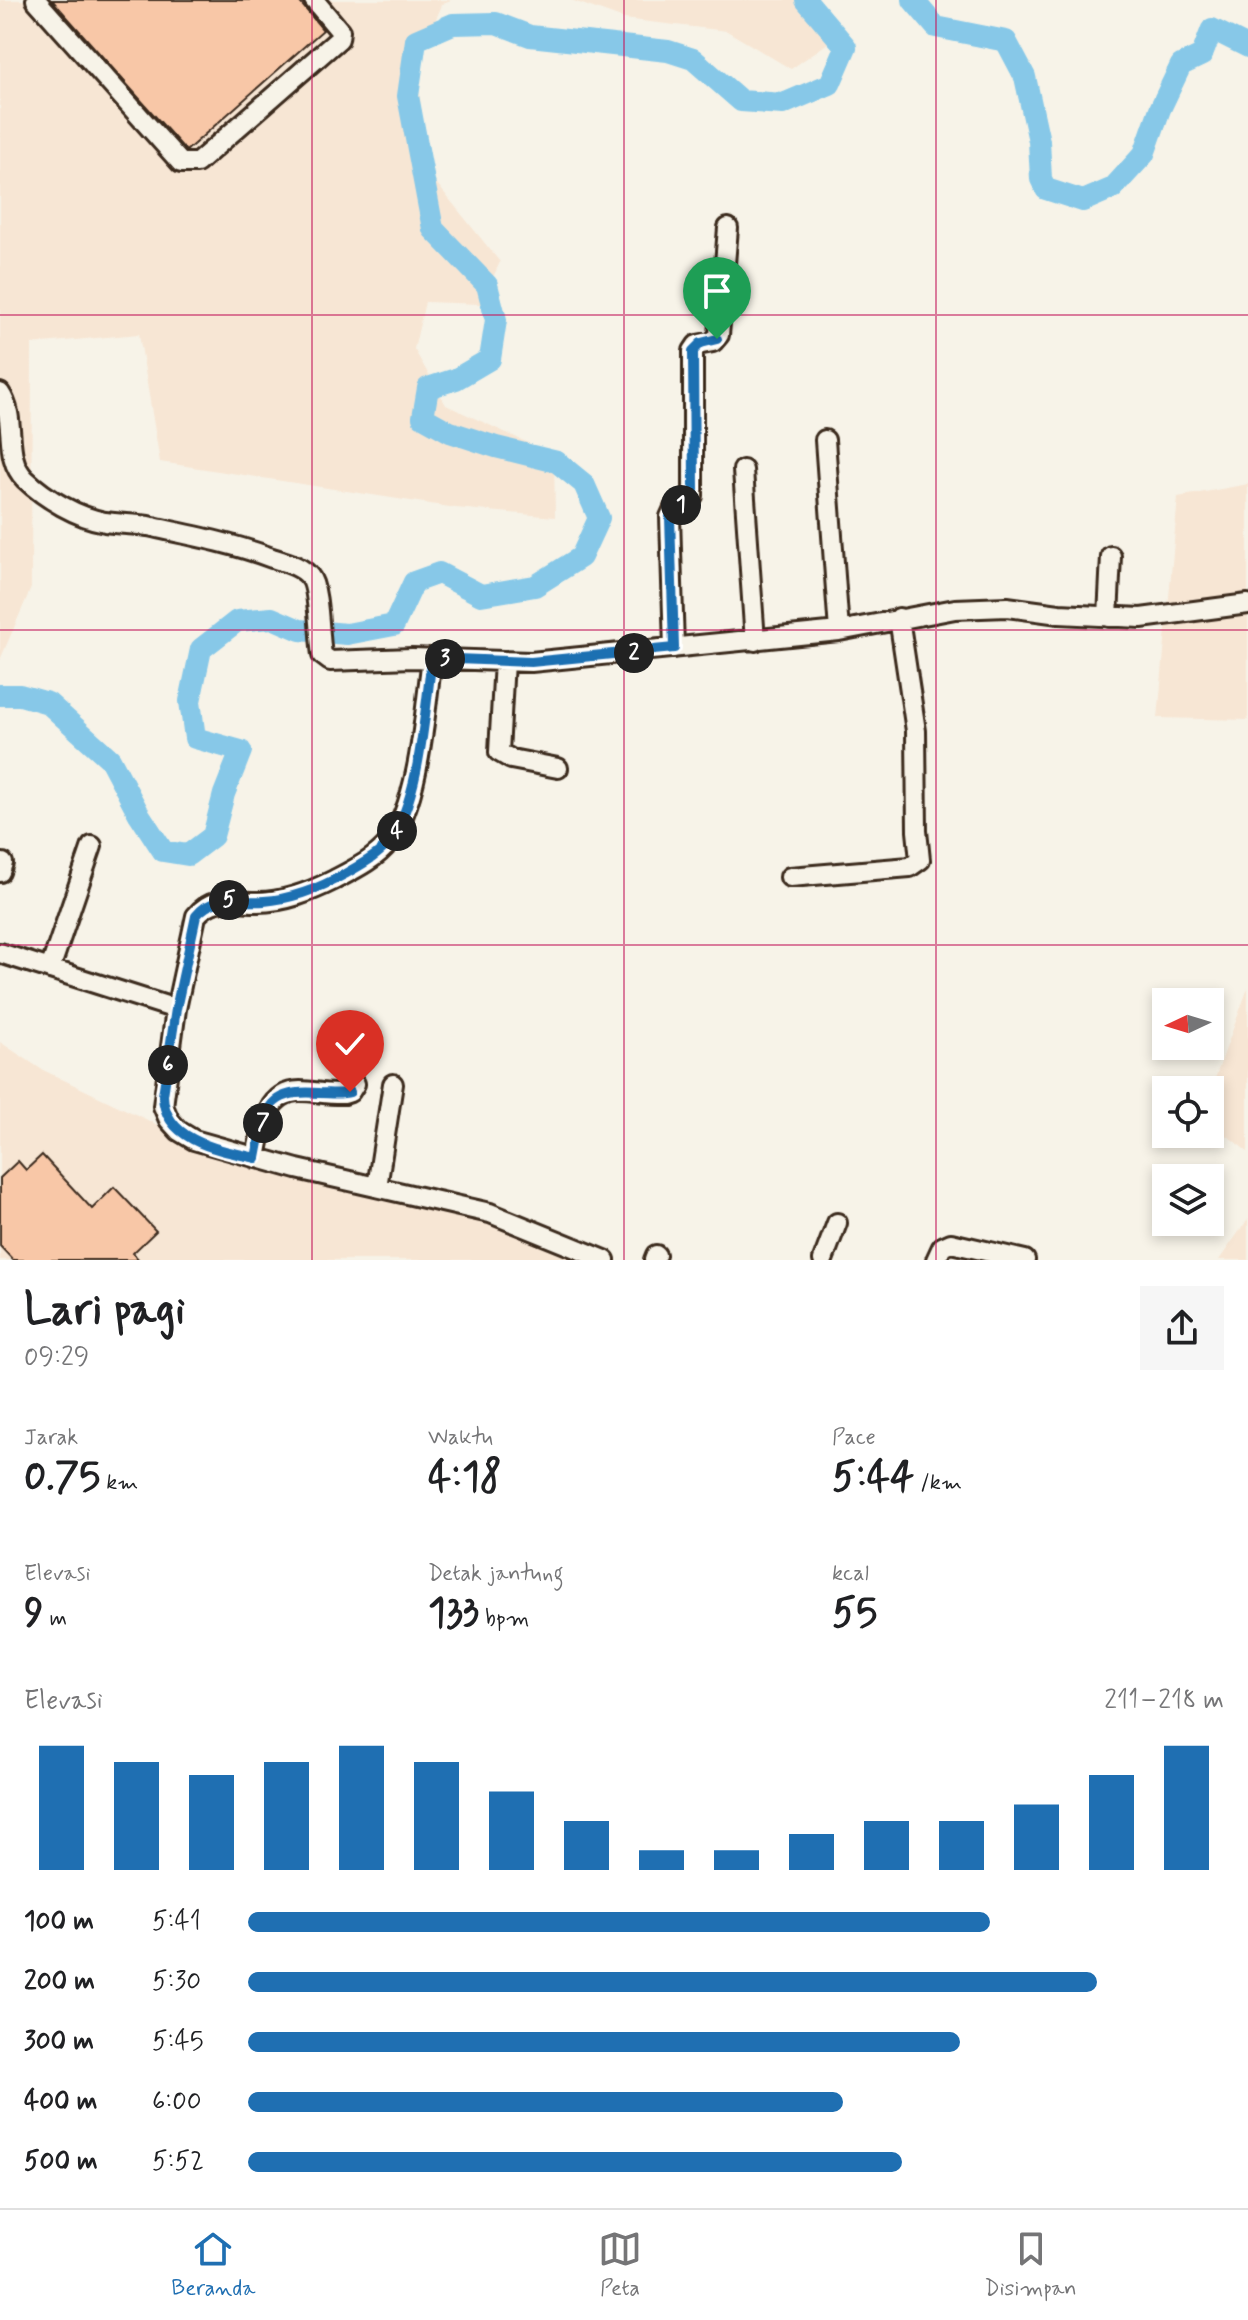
<!DOCTYPE html>
<html lang="id">
<head>
<meta charset="utf-8">
<style>
	:root { --surface:#fff; --page:#f6f6f6; --text:#202124; --muted:#757577; --line:#e0e0e0; --accent:#1f6fb2 }
	body { margin:0; font-family:Mynerve,sans-serif; background:var(--page); color:var(--text); height:100vh; display:flex; flex-direction:column; font-size:30px; white-space:nowrap }
	* { box-sizing:border-box; margin:0 }
	p { font-size:26px; color:var(--muted) }
	.icon { flex:none; width:44px; height:44px; fill:none; stroke:currentColor; stroke-width:2; stroke-linecap:round; stroke-linejoin:round }
	.map { position:relative; height:1260px; overflow:hidden }
	.side { display:flex; flex-direction:column; background:var(--surface); flex:1 }
	.side>* { flex:none }
	.needle { width:52px; rotate:266deg }
	.tools { position:absolute; left:1152px; top:988px; display:grid; gap:16px }
	.tools a { display:grid; place-items:center; width:72px; height:72px; border-radius:0px; background:var(--surface); box-shadow:0 4px 12px #0003; font-size:40px }
	.pin { position:absolute; display:grid; place-items:center; width:68px; height:68px; color:#fff; margin:-82px -34px; border-radius:50% 50% 50% 0; rotate:-45deg; box-shadow:0 0 8px #0007 }
	.pin .icon { rotate:45deg }
	.km { position:absolute; width:40px; height:40px; margin:-20px; border-radius:50%; background:#222; color:#fff; font-size:22px; line-height:40px; text-align:center }
	.round { display:grid; place-items:center; flex:none; width:84px; height:84px; border-radius:0px; background:var(--page) }
	.overview { display:flex; align-items:center; justify-content:space-between; height:136px; padding:0 24px }
	h1 { font-size:44px; font-weight:700; line-height:60px }
	.metrics { display:grid; grid-template-columns:repeat(3,1fr); gap:12px; height:136px; padding:8px 24px }
	.metrics div { display:grid; align-content:center }
	.metrics b { font-size:40px; font-weight:700 }
	.metrics small { font-size:22px; font-weight:400 }
	.metrics p { font-size:22px }
	.chart { height:224px; padding:16px 24px }
	.chart p { display:flex; justify-content:space-between }
	.chart svg { width:100%; height:144px; margin-top:8px; stroke:var(--accent); stroke-width:6 }
	ul { padding:0 24px; list-style:none; font-size:26px }
	li { display:grid; grid-template-columns:128px 96px 1fr; align-items:center; height:60px }
	li i { height:20px; border-radius:10px; background:var(--accent) }
	.dock { display:flex; justify-content:space-around; align-items:center; height:112px; border-top:2px solid var(--line); background:var(--surface); font-size:22px; color:var(--muted) }
	.dock a { display:grid; justify-items:center; gap:4px }
	.dock .active { color:var(--accent) }
	.map>svg:first-child { display:block }
	.built { fill:#f7e6d4 }
	.lines { fill:none; stroke-linecap:round; stroke-linejoin:round }
	.river { stroke:#87c8e8; stroke-width:22 }
	.building { fill:#f8c7a7; stroke:#3b2a1e; stroke-width:2 }
	.minor-casing { stroke:#3b2a1e; stroke-width:24 }
	.minor { stroke:#f7f3e8; stroke-width:18 }
	.route-casing { stroke:#fff; stroke-width:16 }
	.route { stroke:#1f6fb2; stroke-width:10 }
	.grid { fill:none; stroke:#c2185b; stroke-width:2; stroke-opacity:0.55 }
</style>
</head>
<body>
<div class="map">
<svg width="1248" height="1260" viewBox="0 0 1248 1260">
	<rect width="100%" height="100%" fill="#f7f3e8"/>
	<filter id="ink" filterUnits="userSpaceOnUse"><feTurbulence type="fractalNoise" baseFrequency=".0125" numOctaves="2"/><feDisplacementMap in="SourceGraphic" scale="16" xChannelSelector="R" yChannelSelector="G"/><feConvolveMatrix kernelMatrix="1 2 1 2 8 2 1 2 1" color-interpolation-filters="sRGB"/></filter>
	<g filter="url(#ink)">
		<path class="built" d="M0,0H451L443,3L416,64L429,174L500,262L481,304L425,302L414,349L446,405L554,455L555,517L456,508L160,462L139,334L32,344L31,588L0,660Z
			M571,0H814L828,43L791,69L727,31L624,19Z
			M1248,484V720L1158,718L1178,497Z
			M1248,988V1152L1210,1122V1092Z
			M0,1042L41,1069L212,1151L468,1215L603,1260H0Z
			M1248,1219V1260H1219Z"/>
		<g class="lines">
			<path class="river" d="M913,0L936,27L1006,41L1025,77L1039,141L1041,179L1046,189L1083,201L1113,188L1144,154L1160,109L1181,65L1202,55L1212,29L1248,47
				M0,695H20L48,703L110,759L139,814L163,851L188,855L213,836L224,794L241,751L195,738L190,701L201,649L237,621L272,618L300,630L347,634L394,625L414,582L439,573L481,595L535,586L581,557L599,518L584,484L557,462L496,447L450,432L423,417L428,388L456,379L490,359L496,320L487,285L433,229L408,96L416,40L453,24L496,23L530,36L668,51L693,59L741,101L783,104L830,84L846,47L806,0"/>
		</g>
		<path class="building" d="M52,0H298L323,30L186,151Z
			M42,1155L92,1209L114,1187L156,1231L133,1253L139,1260H13L0,1246V1178L18,1161L26,1170Z"/>
		<g class="lines">
			<defs>
				<path id="minor" d="M36,0L181,163H197L339,39L340,31L314,0
					M0,393C18,419 2,456 25,479C46,499 77,517 105,522C119,524 134,524 148,526C190,535 232,543 272,558C285,562 302,566 310,577C319,587 319,638 322,655L330,661L412,658L531,662L839,631L955,609L1007,607L1059,614L1141,618L1248,604
					M825,440L839,631
					M743,470L755,641
					M1108,617L1111,556
					M674,648L670,517L674,508L687,503L693,496V351L697,345L713,342L719,335L728,228
					M432,658C425,709 420,801 389,842C376,859 353,870 334,880C310,892 285,902 258,902C234,902 213,895 196,916L176,1009L163,1106L169,1120L179,1131L194,1140L297,1169L490,1213L605,1260
					M504,661L499,752L511,759L558,768
					M0,872L3,863
					M790,877L910,867L920,860L917,831L916,731L899,618
					M0,953L176,1009
					M50,969L92,846
					M256,1158C261,1132 265,1091 300,1091C315,1091 329,1095 344,1094L350,1092L355,1084
					M377,1187L393,1084
					M654,1260L656,1255
					M823,1260L837,1223
					M936,1260L942,1247L951,1243L1025,1260"/>
			</defs>
			<use href="#minor" class="minor-casing"/>
			<use href="#minor" class="minor"/>
		</g>
	</g>
	<g class="lines" filter="url(#ink)">
		<defs>
			<path id="route" d="M350,1092C340,1095 329,1093 319,1093C264,1088 265,1113 256,1158C219,1150 164,1141 163,1095L176,1009L196,916C214,893 239,903 264,901C293,899 320,888 345,874C360,865 378,856 389,842C420,801 425,709 432,658L531,662L674,648L670,517L674,508L691,500L694,490L693,351L701,343L717,339"/>
		</defs>
		<use href="#route" class="route-casing"/>
		<use href="#route" class="route"/>
	</g>
	<path class="grid" d="M312,0V1260M624,0V1260M936,0V1260M0,315H1248M0,630H1248M0,945H1248"/>
</svg>
<div class="tools">
<a><svg class="needle" viewBox="-14 -14 28 28"><path d="M0-13l5 13h-10z" fill="#e53935"/><path d="M0 13l5-13h-10z" fill="#757577"/></svg></a>
<a><svg class="icon" aria-label="locate" viewBox="0 0 24 24"><circle cx="12" cy="12" r="6"/><path d="M12 2v4M12 18v4M2 12h4M18 12h4"/></svg></a>
<a><svg class="icon" aria-label="layers" viewBox="0 0 24 24"><path d="M12 4l9 5-9 5-9-5zM3 14l9 5 9-5"/></svg></a>
</div>
<div class="pin" style="left:717px;top:339px;background:#1e9e55"><svg class="icon" aria-label="arrive" viewBox="0 0 24 24"><path d="M6 21V4h12l-3 4 3 4H6"/></svg></div>
<div class="pin" style="left:350px;top:1092px;background:#d93025"><svg class="icon" aria-label="check" viewBox="0 0 24 24"><path d="M5 12l5 5 9-10"/></svg></div>
<b class="km" style="left:681px;top:505px">1</b>
<b class="km" style="left:634px;top:653px">2</b>
<b class="km" style="left:445px;top:659px">3</b>
<b class="km" style="left:397px;top:831px">4</b>
<b class="km" style="left:229px;top:900px">5</b>
<b class="km" style="left:168px;top:1065px">6</b>
<b class="km" style="left:263px;top:1123px">7</b>
</div>
<section class="side">
<div class="overview"><div><h1>Lari pagi</h1><p>09:29</p></div><a class="round"><svg class="icon" aria-label="share" viewBox="0 0 24 24"><path d="M12 15V3M7 8l5-5 5 5M5 13v7h14v-7"/></svg></a></div>
<div class="metrics">
<div><p>Jarak</p><b>0.75<small> km</small></b></div>
<div><p>Waktu</p><b>4:18</b></div>
<div><p>Pace</p><b>5:44<small> /km</small></b></div>
</div>
<div class="metrics">
<div><p>Elevasi</p><b>9<small> m</small></b></div>
<div><p>Detak jantung</p><b>133<small> bpm</small></b></div>
<div><p>kcal</p><b>55</b></div>
</div>
<div class="chart"><p><span>Elevasi</span>211–218 m</p>
<svg viewBox="0 0 160 44" preserveAspectRatio="none"><path d="M5 44V6M15 44V11M25 44V15M35 44V11M45 44V6M55 44V11M65 44V20M75 44V29M85 44V38M95 44V38M105 44V33M115 44V29M125 44V29M135 44V24M145 44V15M155 44V6"/></svg>
</div>
<ul>
<li><b>100 m</b>5:41<i style="width:76%"></i></li>
<li><b>200 m</b>5:30<i style="width:87%"></i></li>
<li><b>300 m</b>5:45<i style="width:73%"></i></li>
<li><b>400 m</b>6:00<i style="width:61%"></i></li>
<li><b>500 m</b>5:52<i style="width:67%"></i></li>
</ul>
</section>
<nav class="dock">
<a class="active"><svg class="icon" aria-label="home" viewBox="0 0 24 24"><path d="M3 11l9-7 9 7M6 9v11h12V9"/></svg>Beranda</a>
<a><svg class="icon" aria-label="map" viewBox="0 0 24 24"><path d="M3 6l6-2 6 2 6-2v14l-6 2-6-2-6 2zM9 4v14M15 6v14"/></svg>Peta</a>
<a><svg class="icon" aria-label="saved" viewBox="0 0 24 24"><path d="M7 4h10v16l-5-4-5 4z"/></svg>Disimpan</a>
</nav>
</body>
</html>
